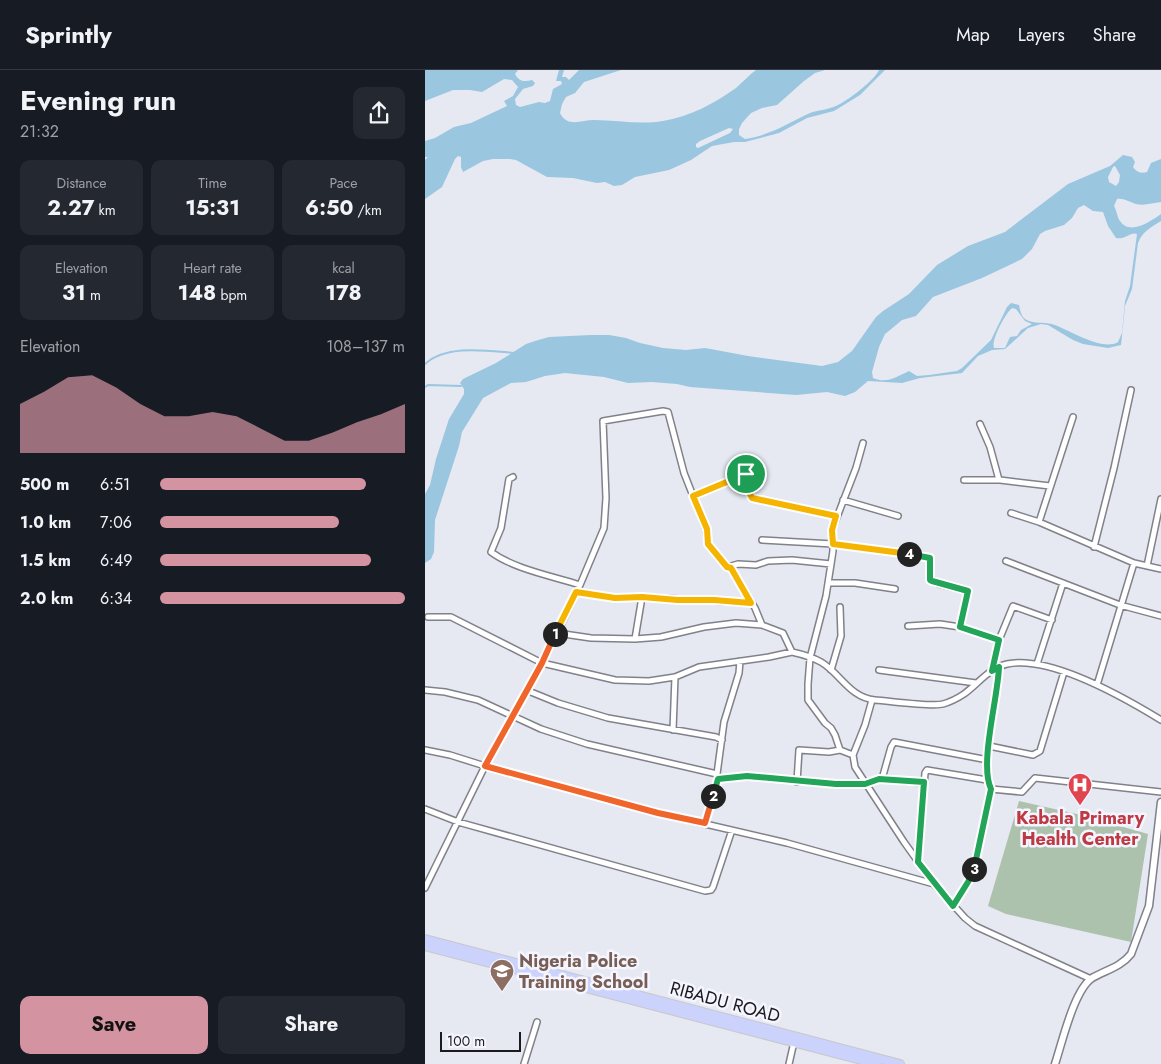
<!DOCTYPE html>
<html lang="en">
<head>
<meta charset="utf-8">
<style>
	:root { --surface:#171b24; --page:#242831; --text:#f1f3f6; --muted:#9ea1a6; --line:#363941; --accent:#d493a1 }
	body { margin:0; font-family:Jost,sans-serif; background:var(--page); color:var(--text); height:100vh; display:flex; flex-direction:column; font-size:19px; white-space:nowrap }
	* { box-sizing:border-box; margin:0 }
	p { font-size:16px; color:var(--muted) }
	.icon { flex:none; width:28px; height:28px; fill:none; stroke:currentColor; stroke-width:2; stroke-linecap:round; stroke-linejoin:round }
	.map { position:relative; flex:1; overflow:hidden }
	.panel { display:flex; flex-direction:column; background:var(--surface); width:425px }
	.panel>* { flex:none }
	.scale { position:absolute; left:15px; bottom:12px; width:81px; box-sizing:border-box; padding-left:5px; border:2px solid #1b1b1f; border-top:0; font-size:14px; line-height:18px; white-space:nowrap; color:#1b1b1f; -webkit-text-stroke:4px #f4f5ff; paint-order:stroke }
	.pin { position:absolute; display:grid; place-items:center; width:42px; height:42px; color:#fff; margin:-21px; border:2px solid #fff; border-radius:50%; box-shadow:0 1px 5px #0007 }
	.km { position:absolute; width:25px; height:25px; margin:-12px; border-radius:50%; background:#222; color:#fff; font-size:14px; line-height:25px; text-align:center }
	.round { display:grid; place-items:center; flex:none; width:52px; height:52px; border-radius:10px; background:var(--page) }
	.head { display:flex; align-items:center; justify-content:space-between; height:85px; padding:0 20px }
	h1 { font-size:28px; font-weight:700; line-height:38px }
	.stats { display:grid; grid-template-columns:repeat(3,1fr); gap:8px; height:85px; padding:5px 20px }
	.stats div { display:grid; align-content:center; border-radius:10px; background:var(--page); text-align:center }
	.stats b { font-size:21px; font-weight:700 }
	.stats small { font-size:14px; font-weight:400 }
	.stats p { font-size:14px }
	.chart { height:140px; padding:10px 20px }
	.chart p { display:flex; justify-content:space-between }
	.chart svg { width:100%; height:90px; margin-top:5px; fill:var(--accent); opacity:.7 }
	.cta { display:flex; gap:10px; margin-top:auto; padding:10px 20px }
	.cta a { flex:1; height:58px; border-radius:10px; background:var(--accent); color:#111; font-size:20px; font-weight:700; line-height:58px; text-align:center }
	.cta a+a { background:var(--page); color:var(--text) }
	ul { padding:0 20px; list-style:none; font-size:16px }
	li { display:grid; grid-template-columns:80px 60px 1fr; align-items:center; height:38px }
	li i { height:12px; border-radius:6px; background:var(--accent) }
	header { display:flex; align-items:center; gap:30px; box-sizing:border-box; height:70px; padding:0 25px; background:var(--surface); border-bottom:1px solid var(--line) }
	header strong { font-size:24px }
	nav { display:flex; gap:28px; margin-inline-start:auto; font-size:18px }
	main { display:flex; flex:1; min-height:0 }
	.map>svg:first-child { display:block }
	.green { fill:#acc2ad }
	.water { fill:#9ac6e0; fill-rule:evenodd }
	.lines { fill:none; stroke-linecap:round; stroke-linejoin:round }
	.stream { stroke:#9ac6e0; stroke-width:2 }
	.minor-casing { stroke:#80818a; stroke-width:8 }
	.tertiary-casing { stroke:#80818a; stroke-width:9 }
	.primary-casing { stroke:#c8c8c9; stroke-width:10 }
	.minor { stroke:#fff; stroke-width:5 }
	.tertiary { stroke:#fff; stroke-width:6 }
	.primary { stroke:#cbd2fc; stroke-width:8 }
	.split-1-casing { stroke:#fff; stroke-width:10 }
	.split-2-casing { stroke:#fff; stroke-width:10 }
	.split-3-casing { stroke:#fff; stroke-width:10 }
	.split-4-casing { stroke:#fff; stroke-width:10 }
	.split-5-casing { stroke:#fff; stroke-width:10 }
	.split-1 { stroke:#f5b400; stroke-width:6 }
	.split-2 { stroke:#f0652b; stroke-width:6 }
	.split-3 { stroke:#22a559; stroke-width:6 }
	.split-4 { stroke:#22a559; stroke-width:6 }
	.split-5 { stroke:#f5b400; stroke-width:6 }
	.labels { text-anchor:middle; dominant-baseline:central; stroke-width:5; stroke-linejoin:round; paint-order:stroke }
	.health-label { font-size:18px; font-weight:bold; fill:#be3a42; stroke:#f4f5ff }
	.education-label { font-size:18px; font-weight:bold; fill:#785e54; stroke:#f4f5ff; text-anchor:start }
	.street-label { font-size:18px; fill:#1b1b1f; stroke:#f4f5ff }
</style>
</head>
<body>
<header>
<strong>Sprintly</strong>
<nav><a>Map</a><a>Layers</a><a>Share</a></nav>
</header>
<main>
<section class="panel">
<div class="head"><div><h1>Evening run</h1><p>21:32</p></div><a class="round"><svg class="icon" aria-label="share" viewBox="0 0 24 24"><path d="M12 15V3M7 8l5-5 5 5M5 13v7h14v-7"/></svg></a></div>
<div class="stats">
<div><p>Distance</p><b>2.27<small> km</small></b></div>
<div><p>Time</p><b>15:31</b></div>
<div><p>Pace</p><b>6:50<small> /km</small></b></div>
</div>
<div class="stats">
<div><p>Elevation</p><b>31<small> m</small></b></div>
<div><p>Heart rate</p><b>148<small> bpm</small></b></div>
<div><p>kcal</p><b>178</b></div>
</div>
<div class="chart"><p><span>Elevation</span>108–137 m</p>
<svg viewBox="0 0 160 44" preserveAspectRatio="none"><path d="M0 44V20L10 14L20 7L30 6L40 12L50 20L60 26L70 26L80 24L90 26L100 32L110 38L120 38L130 34L140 29L150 25L160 20V44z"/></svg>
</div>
<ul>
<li><b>500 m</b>6:51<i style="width:84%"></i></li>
<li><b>1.0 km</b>7:06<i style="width:73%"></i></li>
<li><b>1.5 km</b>6:49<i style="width:86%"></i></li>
<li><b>2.0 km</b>6:34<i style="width:100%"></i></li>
</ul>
<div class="cta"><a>Save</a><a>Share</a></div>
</section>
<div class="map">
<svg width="736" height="994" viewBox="0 0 736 994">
	<rect width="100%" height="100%" fill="#e6e8f2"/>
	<path class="green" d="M594,731L656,745L723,764L706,872L581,844L563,836Z"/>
	<path class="water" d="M0,0H93L90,4C94,12 100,12 107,10L110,13L108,16L98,19L90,29L91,35L95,37L114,32L120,33L125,31L128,19L137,14L136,11H131L134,0H139L137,7H141L144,10L154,0H196L159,12L150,23L141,27L137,34L135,43C142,58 157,50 169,50C192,50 216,55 238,51C264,47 290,33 311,18C318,12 324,5 331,0H400L390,3L379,11L352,35L337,38L326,43L317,53L314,59V65L320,69C343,66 364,53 385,43C393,40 402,40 411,36C421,32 450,10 454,0H460L435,25L409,41L382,48L354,63L320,72H309L287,76L266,90L244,100L210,107L197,115L189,116L180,112L172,113L148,108L122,107L91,90L85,89H68L58,91L38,102L36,97V87L33,86L30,89L17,117L0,129V90L3,87H0V71L10,68L29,57L46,53L82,36L79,31L88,26L93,17L87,10L79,9L57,22L45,20H28L0,31ZM304,58L308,59L305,63L273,78L271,77V74L275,71Z
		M698,85L707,87L710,92L708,97C711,102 717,104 722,102L726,93L736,89V132C728,133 719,136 711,134C704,132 699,128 692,129L689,136C692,141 692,147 695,151C705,166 726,151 736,144V151C726,157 717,162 713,173L707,219L700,236L696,275L683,278L658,274L648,270L623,255L616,254L603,258L580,279L567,280L553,286L537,303L495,308L477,313L443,311L430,322L420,326L402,322L371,325L265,317L252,314L227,312L203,313L179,307L140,303L120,306L101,312L86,313L58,328L37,362L34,376L10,450L9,482L6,489L0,493V424L5,415L11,389L24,349L39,324V319L35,313L38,309L71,293L101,274L110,271L124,267L166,265H184L201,268L215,273L238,278L261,280L280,278L323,286L397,296L413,292L427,281L451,247L458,241L484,224L512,195L543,176L580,162L643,114L685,96ZM690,96L695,105L694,112L691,116L684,112L683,107L688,97ZM659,135L668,141L678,142L683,156L691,168C700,170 706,161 712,164L705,216L700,231L697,263L693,272C677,282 643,259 627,254C619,252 606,254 600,249C596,246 595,240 594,235L586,233L582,237L566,270L537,298L532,301L504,305L492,306L484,301C471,307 462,314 448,308L447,302L454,277L460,264L465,260L477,250L491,246L508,227L557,208L597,189L607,179L615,164L620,161L639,155L647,148L653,138ZM587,238L591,239L600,251L607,254L596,260L592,266L585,267L580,278H569C566,270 580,244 587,238Z"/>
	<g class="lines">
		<path class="stream" d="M0,294C22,274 63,281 90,283
			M0,317L3,315L36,316"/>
		<defs>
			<path id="minor" d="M555,354L565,377L574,410
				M88,407L84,409L76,458L66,482C89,499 127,506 155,515
				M539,410H575L625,416
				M268,426L321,404L325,424L327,428L411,446
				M418,430L473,446
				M586,443L614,452L709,493L736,499
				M614,452L648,347
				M337,470L408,474L499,486L505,488V510L514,514L543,521L535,557
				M669,477L689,398L706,320
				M581,491L695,535L736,546
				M722,496L736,429
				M303,497L313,494L331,495L343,491L367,490L406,494
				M403,513H430L470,519
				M151,522L190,528L217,527L326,533
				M3,547H26L117,593L190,610L224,611L250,607L274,597L344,587L367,582
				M483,556L515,554L535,557L574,570
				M132,563L155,515L179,458L181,428L178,351L238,341L243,342L259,403L281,459L283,474L302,497L306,498L330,538L337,555
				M210,569L217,527
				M612,594L638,513
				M406,600L416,566L415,537
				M454,600L551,613
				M567,601L574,570L588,536L627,550
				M672,615L709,493
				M0,620L20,622L53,630L116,659L162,674L292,704
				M101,620L133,633L183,648L291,667L297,670
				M447,630L440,655L428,685L430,697L479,772L509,814L540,848L550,856L666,909
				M248,660L250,607
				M564,676L608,685L615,681L639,602
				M0,680L25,685L60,696L233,743L362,773L509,814
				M428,685L415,680L410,665L406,658L400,653L383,630V614L385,588L401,526L406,494L408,481L407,460L431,398L438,373
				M293,709L322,706L411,714L440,713L454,709L499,713
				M457,709L466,677L469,672L563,690
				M372,712L374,680L404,682L415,680
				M566,719L597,722L610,708L736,722
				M0,739L33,752L280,821L286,820L288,817L307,760
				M280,753L293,709L292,704L299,652L314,603L315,591
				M493,791L500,703L502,700L562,710
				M0,818L60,696L117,593L132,563L166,568L210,569L236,567L279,557L311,553L337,555L358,563L367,582C376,584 387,587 396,592C415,603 425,628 450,630C465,631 507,637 518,634C525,632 533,628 539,624C553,614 564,598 582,594C625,585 700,628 736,650
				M528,836L547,806L566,719C554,694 573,628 574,597
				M99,994L112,952
				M364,994L369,972"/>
			<path id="tertiary" d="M630,994C637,973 649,920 667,908C681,900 696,897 706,884L724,836L736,732"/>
			<path id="primary" d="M0,869L475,994
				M0,876L452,994"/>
		</defs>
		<use href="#minor" class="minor-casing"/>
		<use href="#tertiary" class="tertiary-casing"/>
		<use href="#primary" class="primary-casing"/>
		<use href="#minor" class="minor"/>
		<use href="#tertiary" class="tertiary"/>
		<use href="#primary" class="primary"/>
	</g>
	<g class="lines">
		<defs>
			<path id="split-1" d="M130,564L151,522L190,528L217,527L253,530H289L326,533L306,498L302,497L283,474L282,459L268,426L321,404"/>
			<path id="split-2" d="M130,564L117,593L60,696L233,743L280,753L288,726"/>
			<path id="split-3" d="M288,726L293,709L322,706L411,714H440L454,709L499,712L493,792L528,836L543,812L549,799"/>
			<path id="split-4" d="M484,484L505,488V510L507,511L543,521L535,557L574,570L567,601L574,597C573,628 554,694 566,719L549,799"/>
			<path id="split-5" d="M321,404L325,424L327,428L411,446L407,460L408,474L484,484"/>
		</defs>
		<use href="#split-1" class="split-1-casing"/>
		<use href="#split-2" class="split-2-casing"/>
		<use href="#split-3" class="split-3-casing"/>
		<use href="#split-4" class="split-4-casing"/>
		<use href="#split-5" class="split-5-casing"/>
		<use href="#split-1" class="split-1"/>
		<use href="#split-2" class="split-2"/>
		<use href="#split-3" class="split-3"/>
		<use href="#split-4" class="split-4"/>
		<use href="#split-5" class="split-5"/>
	</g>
	<defs>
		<symbol id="hospital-pin" viewBox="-11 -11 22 30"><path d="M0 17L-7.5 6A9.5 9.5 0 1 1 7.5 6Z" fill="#e0444e" stroke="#f4f5ff"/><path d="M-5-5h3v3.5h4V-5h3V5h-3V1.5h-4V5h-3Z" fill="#fff"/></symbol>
		<symbol id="university-pin" viewBox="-11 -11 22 30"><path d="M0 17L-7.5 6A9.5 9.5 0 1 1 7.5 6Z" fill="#8d6e63" stroke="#f4f5ff"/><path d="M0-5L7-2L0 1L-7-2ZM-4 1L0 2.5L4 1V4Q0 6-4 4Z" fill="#fff"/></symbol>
	</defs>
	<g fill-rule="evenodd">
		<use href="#hospital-pin" x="641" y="701" width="28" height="38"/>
		<use href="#university-pin" x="63" y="887" width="28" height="38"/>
	</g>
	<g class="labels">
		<g class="health-label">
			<text x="655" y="748">Kabala Primary<tspan x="655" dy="21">Health Center</tspan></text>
		</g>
		<g class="education-label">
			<text x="94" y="891">Nigeria Police<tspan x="94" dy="21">Training School</tspan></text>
		</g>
		<g class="street-label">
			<text transform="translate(300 932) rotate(15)">RIBADU ROAD</text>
		</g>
	</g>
</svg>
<div class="scale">100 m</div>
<div class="pin" style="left:321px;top:404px;background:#1e9e55"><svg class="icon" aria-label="arrive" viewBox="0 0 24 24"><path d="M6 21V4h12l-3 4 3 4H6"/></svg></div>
<b class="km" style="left:130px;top:564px">1</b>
<b class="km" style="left:288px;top:726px">2</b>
<b class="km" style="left:549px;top:799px">3</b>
<b class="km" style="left:484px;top:484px">4</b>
</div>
</main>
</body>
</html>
